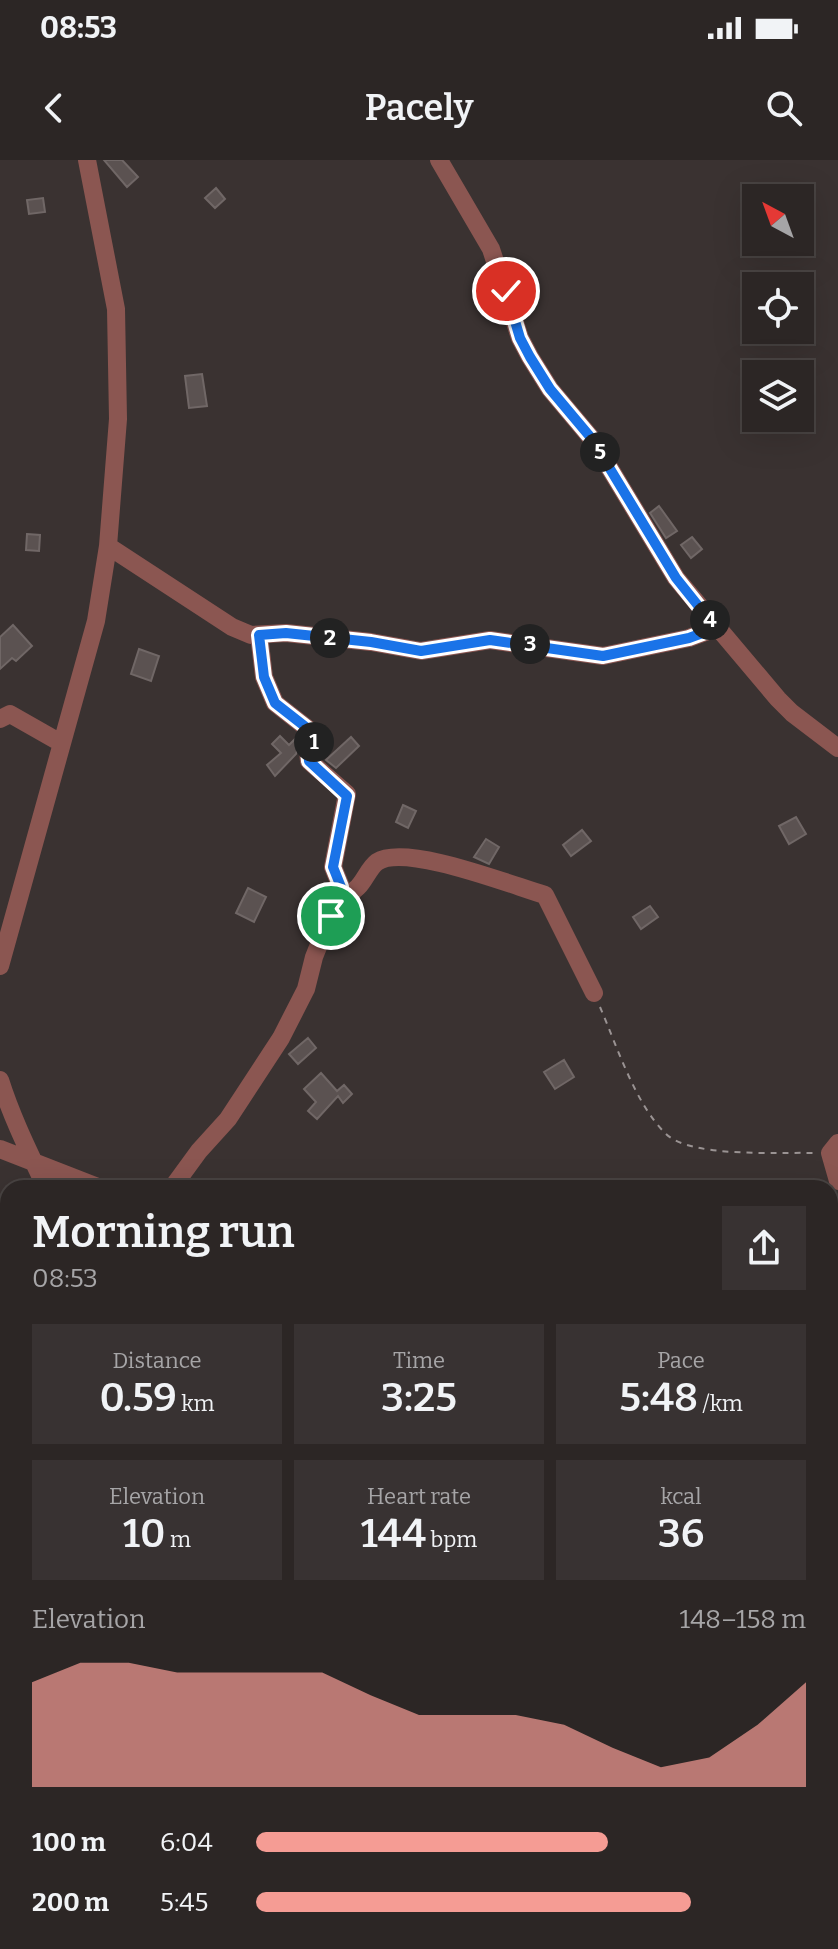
<!DOCTYPE html>
<html lang="en">
<head>
<meta charset="utf-8">
<style>
	:root { --surface:#2c2625; --page:#383232; --text:#f1f3f6; --muted:#a6a5a7; --line:#484342; --accent:#f59c94 }
	body { margin:0; font-family:Bitter,serif; background:var(--page); color:var(--text); height:100vh; display:flex; flex-direction:column; font-size:30px; white-space:nowrap }
	* { box-sizing:border-box; margin:0 }
	p { font-size:26px; color:var(--muted) }
	.icon { flex:none; width:44px; height:44px; fill:none; stroke:currentColor; stroke-width:2; stroke-linecap:round; stroke-linejoin:round }
	.map { position:relative; flex:1; overflow:hidden }
	.side { position:absolute; left:0px; top:1020px; width:838px; height:770px; display:flex; flex-direction:column; background:var(--surface); border-radius:24px 24px 0 0; box-shadow:0 8px 32px #0002,0 0 0 2px var(--line) }
	.side>* { flex:none }
	.needle { width:52px; rotate:319deg }
	.buttons { position:absolute; left:742px; top:24px; display:grid; gap:16px }
	.buttons a { display:grid; place-items:center; width:72px; height:72px; border-radius:0px; background:var(--surface); box-shadow:0 8px 32px #0002,0 0 0 2px var(--line); font-size:40px }
	.pin { position:absolute; display:grid; place-items:center; width:68px; height:68px; color:#fff; margin:-34px; border:4px solid #fff; border-radius:50%; box-shadow:0 2px 8px #0007 }
	.km { position:absolute; width:40px; height:40px; margin:-20px; border-radius:50%; background:#222; color:#fff; font-size:22px; line-height:40px; text-align:center }
	.round { display:grid; place-items:center; flex:none; width:84px; height:84px; border-radius:0px; background:var(--page) }
	.overview { display:flex; align-items:center; justify-content:space-between; height:136px; padding:0 32px }
	h1 { font-size:44px; font-weight:600; line-height:60px }
	.metrics { display:grid; grid-template-columns:repeat(3,1fr); gap:12px; height:136px; padding:8px 32px }
	.metrics div { display:grid; align-content:center; border-radius:0px; background:var(--page); text-align:center }
	.metrics b { font-size:40px; font-weight:600 }
	.metrics small { font-size:22px; font-weight:400 }
	.metrics p { font-size:22px }
	.chart { height:224px; padding:16px 32px }
	.chart p { display:flex; justify-content:space-between }
	.chart svg { width:100%; height:144px; margin-top:8px; fill:var(--accent); opacity:.7 }
	ul { padding:0 32px; list-style:none; font-size:26px }
	li { display:grid; grid-template-columns:128px 96px 1fr; align-items:center; height:60px }
	li i { height:20px; border-radius:10px; background:var(--accent) }
	.status { display:flex; justify-content:space-between; align-items:center; height:56px; padding:0 40px; background:var(--surface); direction:ltr }
	.status svg { height:22px; fill:currentColor }
	header { display:flex; justify-content:space-between; align-items:center; height:104px; padding:0 32px; background:var(--surface); font-size:36px; font-weight:600 }
	.map>svg:first-child { display:block }
	.building { fill:#5b5251; stroke:#706766; stroke-width:2 }
	.lines { fill:none; stroke-linecap:round; stroke-linejoin:round }
	.path { stroke:#9a9393; stroke-width:2; stroke-dasharray:6 6; stroke-linecap:butt }
	.minor { stroke:#8b5651; stroke-width:18 }
	.route-casing { stroke:#fff; stroke-width:16 }
	.route { stroke:#1a73e8; stroke-width:10 }
</style>
</head>
<body>
<div class="status"><b>08:53</b><svg viewBox="0 0 49 12"><path d="M0 12V9h3v3zM5 12V6h3v6zM10 12V3h3v9zM15 12V0h3v12zM26 1h20v11H26zM47 4h2v5h-2z"/></svg></div>
<header><svg class="icon" aria-label="back" viewBox="0 0 24 24"><path d="M15 5l-7 7 7 7"/></svg>Pacely<svg class="icon" aria-label="search" viewBox="0 0 24 24"><circle cx="10" cy="10" r="6"/><path d="M15 15l6 6"/></svg></header>
<div class="map">
<svg width="838" height="1789" viewBox="0 0 838 1789">
	<rect width="100%" height="100%" fill="#3a3231"/>
	<path class="building" d="M104,0H122L138,17L127,27Z
		M216,28L225,39L215,48L205,38Z
		M43,38L45,52L29,54L27,40Z
		M202,214L207,246L189,248L185,216Z
		M659,346L677,371L666,378L650,353Z
		M27,374L40,375L39,391L26,390Z
		M692,377L702,389L691,398L681,385Z
		M13,465L32,486L16,501L12,498L0,509V477Z
		M139,489L159,496L151,521L131,514Z
		M280,576L289,585L298,576L301,579L296,594L275,616L267,605L281,593L272,584Z
		M351,577L359,586L336,608L326,600Z
		M403,645L416,651L408,668L396,662Z
		M796,657L806,674L789,684L779,666Z
		M582,670L591,681L571,696L563,685Z
		M486,679L499,687L489,704L474,697Z
		M248,728L266,737L254,762L236,753Z
		M650,746L658,757L641,769L633,757Z
		M308,878L316,888L298,904L289,894Z
		M564,900L574,917L555,929L544,912Z
		M321,913L337,931L344,925L352,934L343,943L338,936L317,959L308,951L316,942L304,929Z"/>
	<g class="lines">
		<path class="path" d="M600,847C617,886 635,944 666,974C691,998 778,992 813,993"/>
		<path class="minor" d="M439,0L491,89L520,178L530,197L550,229L592,279L676,418L778,539L792,553L838,588
			M108,386L232,467L251,475L286,473L371,482L421,491L490,480L603,496L689,478L716,468
			M0,559L10,554L61,583
			M343,738C348,735 354,731 358,727C365,720 369,708 377,702C405,683 511,725 545,735L594,833
			M0,806L96,461L108,386L118,259L116,149L87,0
			M0,920C12,958 29,992 46,1028
			M838,983L830,993L838,1021
			M0,989L100,1028
			M172,1028L199,991L228,959L281,878L306,829L314,797L328,762L343,742L341,727L333,707L347,634L309,601L308,591L315,578L312,572L275,543L264,517L259,475
			M0,1090H8
			M830,1318L838,1319
			M0,1428L8,1407
			M830,1437L838,1430
			M719,1782L722,1789
			M428,1789L434,1782
			M471,1789L472,1782"/>
	</g>
	<g class="lines">
		<defs>
			<path id="route" d="M331,756L343,742L341,727L333,707L347,636L309,601L308,591L315,578L312,572L275,543L264,517L259,475L286,473L371,482L421,491L490,480L603,496L689,478L716,468L676,418L592,279L550,229L530,197L520,178L506,131"/>
		</defs>
		<use href="#route" class="route-casing"/>
		<use href="#route" class="route"/>
	</g>
</svg>
<div class="buttons">
<a><svg class="needle" viewBox="-14 -14 28 28"><path d="M0-13l5 13h-10z" fill="#e53935"/><path d="M0 13l5-13h-10z" fill="#a6a5a7"/></svg></a>
<a><svg class="icon" aria-label="locate" viewBox="0 0 24 24"><circle cx="12" cy="12" r="6"/><path d="M12 2v4M12 18v4M2 12h4M18 12h4"/></svg></a>
<a><svg class="icon" aria-label="layers" viewBox="0 0 24 24"><path d="M12 4l9 5-9 5-9-5zM3 14l9 5 9-5"/></svg></a>
</div>
<div class="pin" style="left:331px;top:756px;background:#1e9e55"><svg class="icon" aria-label="arrive" viewBox="0 0 24 24"><path d="M6 21V4h12l-3 4 3 4H6"/></svg></div>
<div class="pin" style="left:506px;top:131px;background:#d93025"><svg class="icon" aria-label="check" viewBox="0 0 24 24"><path d="M5 12l5 5 9-10"/></svg></div>
<b class="km" style="left:314px;top:582px">1</b>
<b class="km" style="left:330px;top:478px">2</b>
<b class="km" style="left:530px;top:484px">3</b>
<b class="km" style="left:710px;top:460px">4</b>
<b class="km" style="left:600px;top:292px">5</b>
<section class="side">
<div class="overview"><div><h1>Morning run</h1><p>08:53</p></div><a class="round"><svg class="icon" aria-label="share" viewBox="0 0 24 24"><path d="M12 15V3M7 8l5-5 5 5M5 13v7h14v-7"/></svg></a></div>
<div class="metrics">
<div><p>Distance</p><b>0.59<small> km</small></b></div>
<div><p>Time</p><b>3:25</b></div>
<div><p>Pace</p><b>5:48<small> /km</small></b></div>
</div>
<div class="metrics">
<div><p>Elevation</p><b>10<small> m</small></b></div>
<div><p>Heart rate</p><b>144<small> bpm</small></b></div>
<div><p>kcal</p><b>36</b></div>
</div>
<div class="chart"><p><span>Elevation</span>148–158 m</p>
<svg viewBox="0 0 160 44" preserveAspectRatio="none"><path d="M0 44V12L10 6L20 6L30 9L40 9L50 9L60 9L70 16L80 22L90 22L100 22L110 25L120 32L130 38L140 35L150 25L160 12V44z"/></svg>
</div>
<ul>
<li><b>100 m</b>6:04<i style="width:64%"></i></li>
<li><b>200 m</b>5:45<i style="width:79%"></i></li>
</ul>
</section>
</div>
</body>
</html>
